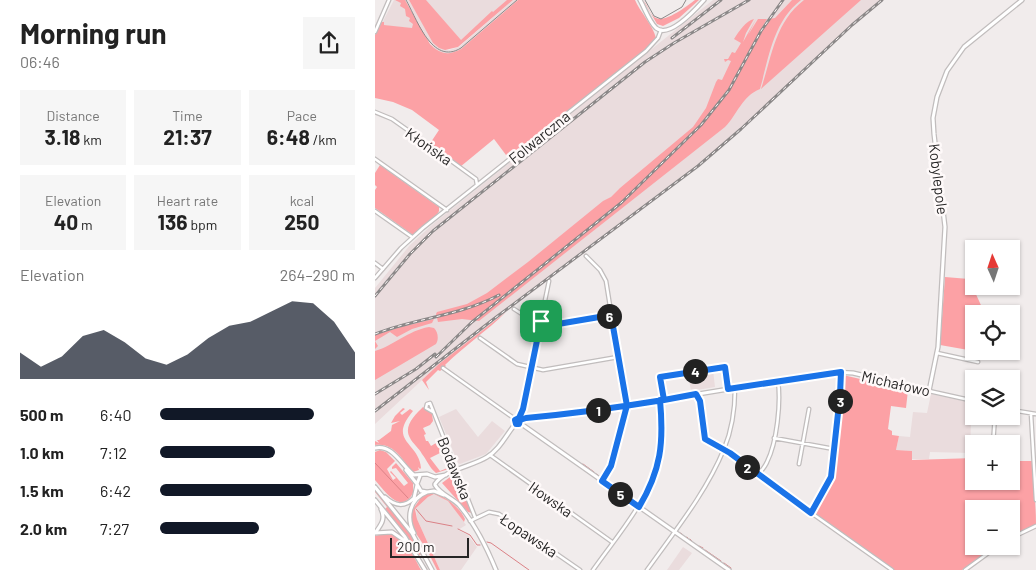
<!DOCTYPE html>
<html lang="en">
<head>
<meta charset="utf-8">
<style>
	:root { --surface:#fff; --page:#f6f6f6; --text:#222; --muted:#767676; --accent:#111827 }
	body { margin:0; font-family:Barlow,sans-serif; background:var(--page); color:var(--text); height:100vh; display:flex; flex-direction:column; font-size:19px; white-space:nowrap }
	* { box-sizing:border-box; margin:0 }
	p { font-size:16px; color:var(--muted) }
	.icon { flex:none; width:28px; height:28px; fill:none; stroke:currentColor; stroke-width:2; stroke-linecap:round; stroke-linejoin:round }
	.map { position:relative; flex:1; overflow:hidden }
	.sheet { display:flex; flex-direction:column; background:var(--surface); width:375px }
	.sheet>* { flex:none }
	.needle { width:32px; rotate:357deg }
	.tools { position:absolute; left:590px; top:240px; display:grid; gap:10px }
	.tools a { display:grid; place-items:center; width:55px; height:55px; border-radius:0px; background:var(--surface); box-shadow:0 1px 4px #0004; font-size:25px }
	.scale { position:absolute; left:15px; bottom:12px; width:79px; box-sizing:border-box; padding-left:5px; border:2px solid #262525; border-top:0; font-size:14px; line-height:18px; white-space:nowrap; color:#262525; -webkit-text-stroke:4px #fef9f9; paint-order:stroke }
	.pin { position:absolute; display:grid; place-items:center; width:42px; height:42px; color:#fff; margin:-21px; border-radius:10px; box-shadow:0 2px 8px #0006 }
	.km { position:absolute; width:25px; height:25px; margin:-12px; border-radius:50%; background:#222; color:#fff; font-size:14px; line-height:25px; text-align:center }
	.round { display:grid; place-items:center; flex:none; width:52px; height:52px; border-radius:0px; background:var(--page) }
	.summary { display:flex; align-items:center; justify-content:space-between; height:85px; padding:0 20px }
	h1 { font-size:28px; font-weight:700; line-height:38px }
	.stats { display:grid; grid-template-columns:repeat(3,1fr); gap:8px; height:85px; padding:5px 20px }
	.stats div { display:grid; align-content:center; border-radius:0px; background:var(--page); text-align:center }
	.stats b { font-size:21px; font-weight:700 }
	.stats small { font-size:14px; font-weight:400 }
	.stats p { font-size:14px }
	.chart { height:140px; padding:10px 20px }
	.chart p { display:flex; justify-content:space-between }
	.chart svg { width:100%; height:90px; margin-top:5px; fill:var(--accent); opacity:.7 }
	ul { padding:0 20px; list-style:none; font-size:16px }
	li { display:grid; grid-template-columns:80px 60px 1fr; align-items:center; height:38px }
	li i { height:12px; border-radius:6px; background:var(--accent) }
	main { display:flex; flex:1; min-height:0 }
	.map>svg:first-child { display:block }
	.built { fill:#eadcdd }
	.green { fill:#fca1a5 }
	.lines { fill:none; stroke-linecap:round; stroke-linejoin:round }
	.stream { stroke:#db8186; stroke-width:1 }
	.street-casing { stroke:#c1bdbd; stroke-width:5 }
	.secondary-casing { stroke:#c1bdbd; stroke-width:5.5 }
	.street { stroke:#fff; stroke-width:2.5 }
	.secondary { stroke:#fff; stroke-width:3 }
	.tram { stroke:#8b8888; stroke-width:1 }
	.rail-casing { stroke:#8b8888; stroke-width:3 }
	.rail { stroke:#fef9f9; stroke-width:1; stroke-dasharray:4; stroke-linecap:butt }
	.route-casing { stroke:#fff; stroke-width:10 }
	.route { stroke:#1a73e8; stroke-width:6 }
	.labels { text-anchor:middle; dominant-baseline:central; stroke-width:5; stroke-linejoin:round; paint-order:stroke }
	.street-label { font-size:15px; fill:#262525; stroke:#fef9f9 }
</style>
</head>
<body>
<main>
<section class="sheet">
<div class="summary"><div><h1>Morning run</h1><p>06:46</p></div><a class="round"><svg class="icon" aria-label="share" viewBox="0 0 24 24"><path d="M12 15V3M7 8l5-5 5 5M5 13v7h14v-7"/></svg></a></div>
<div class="stats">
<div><p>Distance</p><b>3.18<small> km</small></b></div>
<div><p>Time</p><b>21:37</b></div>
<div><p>Pace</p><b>6:48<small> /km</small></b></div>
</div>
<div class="stats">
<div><p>Elevation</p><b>40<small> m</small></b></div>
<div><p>Heart rate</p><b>136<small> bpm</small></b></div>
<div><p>kcal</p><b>250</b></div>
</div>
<div class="chart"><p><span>Elevation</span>264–290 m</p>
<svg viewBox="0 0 160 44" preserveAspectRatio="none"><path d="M0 44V31L10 38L20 33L30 23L40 20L50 26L60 34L70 37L80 32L90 24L100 18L110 16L120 11L130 6L140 7L150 16L160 31V44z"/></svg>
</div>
<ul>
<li><b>500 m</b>6:40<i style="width:79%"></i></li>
<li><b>1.0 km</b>7:12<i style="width:59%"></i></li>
<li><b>1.5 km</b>6:42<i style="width:78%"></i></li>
<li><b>2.0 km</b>7:27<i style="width:51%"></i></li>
</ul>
</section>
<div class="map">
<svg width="661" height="570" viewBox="0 0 661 570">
	<rect width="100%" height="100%" fill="#f1ecec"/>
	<path class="built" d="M19,0H26L42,29L6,25Z
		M30,0H34L59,43L64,48L74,50L84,47L138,0H143L86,49L78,53H72L62,52L57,46Z
		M49,0H136L84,45Z
		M338,0H509L475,29L331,161L102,334L61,367L0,424V288L35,245L58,224Z
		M338,370L340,387L316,391L313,374Z
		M556,394L593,402L591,414V421H596L595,453L555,452L554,459H536V451L521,450L524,436L535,437L538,412L552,413Z
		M81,409L103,437L117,421L130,431L111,454L85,464L83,463L64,417Z
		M59,494L74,501L91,525L83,530L93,535L102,547L86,570H65L42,519L41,508L53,497Z
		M308,547L317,553L304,570H292Z"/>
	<path class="green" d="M20,0H30L55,44C64,54 74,56 86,49L143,0H260C265,12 278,25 281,38L270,50L134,159L119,139L85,167L54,145L64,130L37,110L18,102L0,98V35L6,22H9V25L37,28L38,24L34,21L35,18L31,16L30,9L25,6L26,3Z
		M34,0H51L86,40L117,11L118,12L132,0H138L83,47L70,50L64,48L58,43Z
		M268,0C272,4 274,11 278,16C287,26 312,6 320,0H324L304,18L288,26L282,24Z
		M417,0H426C398,22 394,57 385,89C367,96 362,115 350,127L104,321L87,319L63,322L61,314L62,312L92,304L112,293L153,262L228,201L236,197L245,188L318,127L331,108L341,82L343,79L347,80L356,61L353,60L350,62L349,59H353L357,52L360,53L366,43L359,39C364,31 371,21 379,19L371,33L368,42L381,19L373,35L383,19H392L381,38L380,42L394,19L400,18Z
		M429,0H486L386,89C397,56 400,22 429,0Z
		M5,165L64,207V211L62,215L38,235L0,208V190L2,187L0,185V173Z
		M570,277L594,279L610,314H599V351L565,345Z
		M131,312C112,331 89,346 70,365L71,366L65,371L63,370L51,382L54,390L47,380L64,364Z
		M59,319L57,323L37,329L22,337L15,332L0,341L3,346L0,349V335L26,327Z
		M54,327L59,328C63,332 64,339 61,344L0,380V351C20,345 32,331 54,327Z
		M468,375L533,390L531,408L516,406L513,429L517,431V435L524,436L521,450L537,451V460L599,458V481H636V461H658C658,482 661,503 661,524L636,537V509H599V546H620L587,570H519L438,513L457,476Z
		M48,407L57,414L58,421L55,425L48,428L51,434L49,435L51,441H53L56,446L61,443L69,446L73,453L71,455L69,451L55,458L65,471L75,467L74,462L77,464V468L61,473C54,467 53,462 47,454C44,448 38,444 35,438C28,426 40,415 48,407Z
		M28,408L30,409L25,413L27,415L35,409L38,411C12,442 44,442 46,468L45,469L43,467L44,470L38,472C27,460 19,442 0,445V441L4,443L2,440H4L16,431L17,425L25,421L16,423L20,416Z
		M5,450L11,452L20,461L12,469L18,480L21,478L15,472L16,471L29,486L33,483L21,468L17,469V467L21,463L38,483V493C26,516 9,490 0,480V452Z
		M79,474L82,475L97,513L93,512L67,483Z
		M0,489L33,530L48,554L44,555L33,537L10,509L12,507L0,492Z
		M60,492C72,499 84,506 90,519L89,522L73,501L59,494L53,497L40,509L42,519L65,570H62L52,550L36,526L35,515L38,509L48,495Z
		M12,533C30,537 38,555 46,570H0V536Z"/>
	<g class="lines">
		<path class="stream" d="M0,463L33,498
			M208,464L219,472
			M222,474L224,476
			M230,480L238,485
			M244,490L247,492
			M257,499L261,501
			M41,509L51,521L77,526
			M83,529L95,535L102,545H105
			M306,533L308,535
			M312,537L313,538
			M315,539L317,541
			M112,542L116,543L154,570
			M324,546L328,548
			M330,550L346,561
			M349,563L356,568"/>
		<defs>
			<path id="street" d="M0,32L14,0
				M0,112L17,119L79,163L101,179L102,185
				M0,159L72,210
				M0,211L37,237
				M211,256L225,270L231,281L251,406L238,461L227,481
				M0,263L8,269
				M0,278L26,248L48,228L271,51L283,38L286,30
				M139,309L153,318L180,323L236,315
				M105,338L142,364L168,370L243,357
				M562,353L603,362
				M68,368L140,419
				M554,391L599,401
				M289,399L285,377L350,367L353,389
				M324,399L330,439L355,453L394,483L517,570
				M636,410L661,414
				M58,412L51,408L52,404L55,403L100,517
				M656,414L661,500
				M144,418L156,368L174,281
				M399,438L459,449
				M618,444L620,416
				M115,455L237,542
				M424,464L434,409
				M383,475C386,471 390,467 392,462C402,442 406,403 403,381
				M436,513L456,477L465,395L466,372
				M95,521L114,512L124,514L205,570
				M636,538L661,526
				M218,570C249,526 286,488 288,431C288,421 286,410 285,400
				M272,570C299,532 331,493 349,449C357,430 360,409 360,388
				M590,570L623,546"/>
			<path id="secondary" d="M265,0C270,9 274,21 281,28C294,39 321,9 329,0
				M140 421a3 3 0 1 1 6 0a3 3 0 1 1-6 0Z
				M145,420L201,414L458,372L478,373L554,391L563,347L570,227L559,134L558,118L562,97L572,71L589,47L647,0
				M145,423L354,570
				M0,448C18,444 27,466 39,475L52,474L60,477L71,475
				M31,470L42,484
				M45,476L42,484L46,491L52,492L59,491L69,495
				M60,484C69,470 98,466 112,457C125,449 131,435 141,423
				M60,485C65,494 77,498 84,505C100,524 112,548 121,570
				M0,487L37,533L57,570
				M10,497C20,506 29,508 39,498L42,485
				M0,500L30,537L50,570
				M0,533L17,532L33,543
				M0,533C6,525 11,519 6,509
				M39,533C31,518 34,499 52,492"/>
		</defs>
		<use href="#street" class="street-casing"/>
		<use href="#secondary" class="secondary-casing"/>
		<use href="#street" class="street"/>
		<use href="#secondary" class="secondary"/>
		<path class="tram" d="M31,0C42,19 57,66 86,48L142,0
			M270,0L279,16L286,19L307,7L311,0"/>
		<defs>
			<path id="rail" d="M297,38L346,0
				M0,296L35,254L58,231L270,62L299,43L374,0
				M0,334C41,318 84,316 124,295
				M61,357L97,322L246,203L326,125L354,90L386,31L408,0
				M0,394L41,369L60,354
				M0,411L120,318L323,166L366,129L477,25L507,0"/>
		</defs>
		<use href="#rail" class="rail-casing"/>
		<use href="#rail" class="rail"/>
	</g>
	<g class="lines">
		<defs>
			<path id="route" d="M166,321L148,409L144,418L140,420L141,424H144L145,420L151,418C195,414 239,408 282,401L289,400L321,394L325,401L330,439L355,453L436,513L456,477L465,395L466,372L353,389L350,367L285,377L289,400H285C289,443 286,470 264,507L227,481L236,466L251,409L252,406L236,315L183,324L166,321"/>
		</defs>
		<use href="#route" class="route-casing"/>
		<use href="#route" class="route"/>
	</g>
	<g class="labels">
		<g class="street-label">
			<text transform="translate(164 137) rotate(-39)">Folwarczna</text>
			<text transform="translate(54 146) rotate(35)">Kłońska</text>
			<text transform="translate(564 179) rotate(83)">Kobylepole</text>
			<text transform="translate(521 383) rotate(13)">Michałowo</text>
			<text transform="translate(80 468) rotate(68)">Bodawska</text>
			<text transform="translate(176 499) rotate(35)">Iłowska</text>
			<text transform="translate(154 535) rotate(34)">Łopawska</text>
		</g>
	</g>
</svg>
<div class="tools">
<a><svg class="needle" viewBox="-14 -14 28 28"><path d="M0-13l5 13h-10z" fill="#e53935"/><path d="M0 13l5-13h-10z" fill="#767676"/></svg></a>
<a><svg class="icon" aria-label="locate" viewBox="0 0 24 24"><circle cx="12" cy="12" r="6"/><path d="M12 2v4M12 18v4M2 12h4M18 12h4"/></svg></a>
<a><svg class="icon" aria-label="layers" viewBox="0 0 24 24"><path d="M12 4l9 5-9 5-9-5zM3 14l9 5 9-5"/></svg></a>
<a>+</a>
<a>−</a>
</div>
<div class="scale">200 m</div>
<div class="pin" style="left:166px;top:321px;background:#1e9e55"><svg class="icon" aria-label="arrive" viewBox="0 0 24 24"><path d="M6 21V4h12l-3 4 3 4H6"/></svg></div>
<b class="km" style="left:223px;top:410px">1</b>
<b class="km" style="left:372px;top:467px">2</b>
<b class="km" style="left:465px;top:401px">3</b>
<b class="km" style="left:320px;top:371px">4</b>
<b class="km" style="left:245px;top:494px">5</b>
<b class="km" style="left:234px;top:316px">6</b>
</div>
</main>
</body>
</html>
